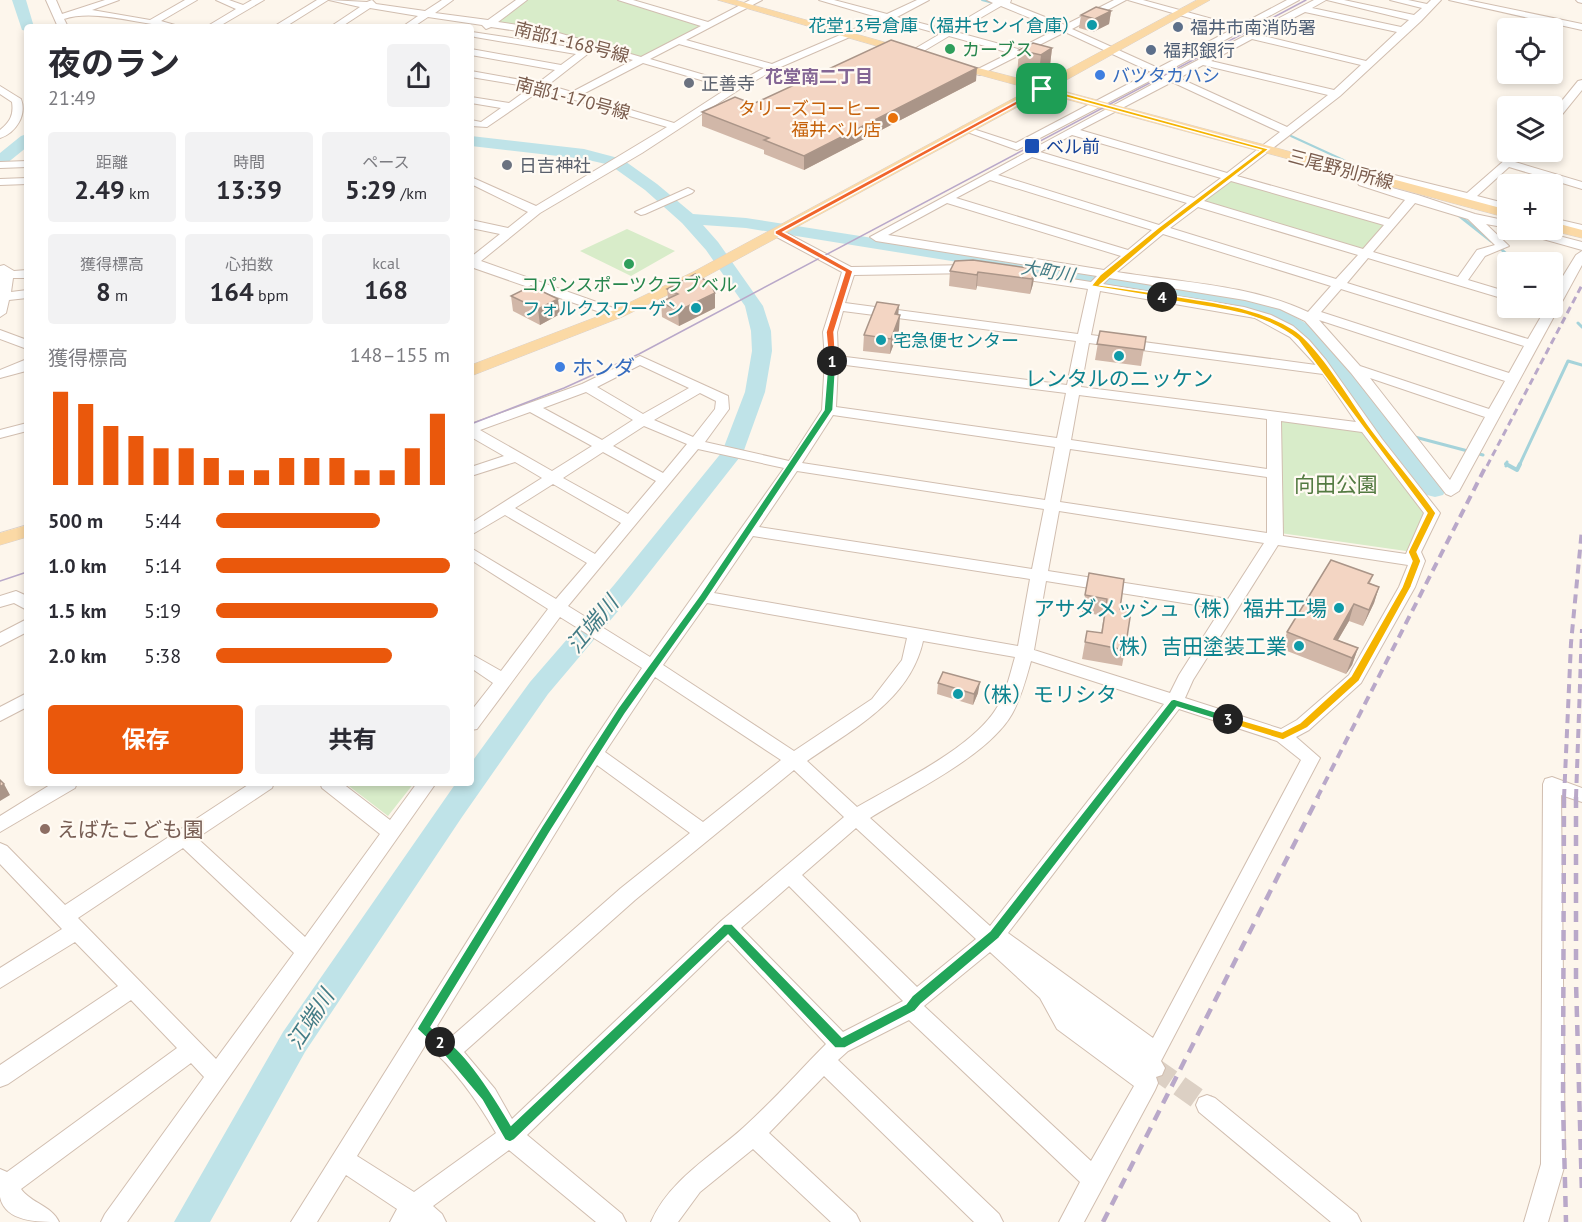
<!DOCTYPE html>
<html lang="ja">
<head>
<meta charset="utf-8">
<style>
	:root { --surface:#fff; --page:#f2f2f3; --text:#2b2b33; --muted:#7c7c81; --accent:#ea580c }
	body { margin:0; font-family:"PT Sans","Noto Sans JP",sans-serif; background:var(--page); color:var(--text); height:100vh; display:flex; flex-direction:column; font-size:22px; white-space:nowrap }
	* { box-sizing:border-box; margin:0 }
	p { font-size:20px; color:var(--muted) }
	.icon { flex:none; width:33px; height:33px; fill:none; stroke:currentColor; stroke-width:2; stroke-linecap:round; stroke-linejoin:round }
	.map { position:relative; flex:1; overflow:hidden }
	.drawer { position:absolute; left:24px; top:24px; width:450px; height:762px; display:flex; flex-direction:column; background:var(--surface); border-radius:6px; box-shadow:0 3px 9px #0003 }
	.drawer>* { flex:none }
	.buttons { position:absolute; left:1497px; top:18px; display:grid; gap:12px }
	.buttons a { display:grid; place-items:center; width:66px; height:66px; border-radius:6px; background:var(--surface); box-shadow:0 3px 9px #0003; font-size:30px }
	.pin { position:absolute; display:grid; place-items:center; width:51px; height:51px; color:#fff; margin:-26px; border-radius:12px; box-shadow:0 3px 9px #0006 }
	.km { position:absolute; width:30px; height:30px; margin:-15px; border-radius:50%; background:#222; color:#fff; font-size:16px; line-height:30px; text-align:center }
	.round { display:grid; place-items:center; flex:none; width:63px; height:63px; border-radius:6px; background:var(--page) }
	.summary { display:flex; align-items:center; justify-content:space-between; height:102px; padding:0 24px }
	h1 { font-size:33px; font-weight:700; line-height:45px }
	.figures { display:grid; grid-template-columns:repeat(3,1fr); gap:9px; height:102px; padding:6px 24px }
	.figures div { display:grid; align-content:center; border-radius:6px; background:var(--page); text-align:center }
	.figures b { font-size:26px; font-weight:700 }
	.figures small { font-size:16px; font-weight:400 }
	.figures p { font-size:16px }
	.chart { height:168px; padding:12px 24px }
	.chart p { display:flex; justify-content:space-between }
	.chart svg { width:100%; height:108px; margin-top:6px; stroke:var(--accent); stroke-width:6 }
	.cta { display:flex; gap:12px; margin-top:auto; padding:12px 24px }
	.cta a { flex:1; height:69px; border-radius:6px; background:var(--accent); color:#fff; font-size:24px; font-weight:700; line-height:69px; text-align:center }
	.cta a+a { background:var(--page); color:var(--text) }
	ul { padding:0 24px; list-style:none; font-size:20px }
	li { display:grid; grid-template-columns:96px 72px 1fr; align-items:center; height:45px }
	li i { height:15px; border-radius:8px; background:var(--accent) }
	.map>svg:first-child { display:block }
	.green { fill:#d8ecc9 }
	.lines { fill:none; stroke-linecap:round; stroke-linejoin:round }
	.stream-far2 { stroke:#a5d3da; stroke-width:2 }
	.stream-far1 { stroke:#a5d3da; stroke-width:3 }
	.stream { stroke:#a5d3da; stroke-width:4 }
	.river { fill:#bfe3e8; fill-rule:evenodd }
	.minor-tunnel { stroke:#dcd0c4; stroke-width:21; stroke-dasharray:21 10; stroke-linecap:butt }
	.minor-casing { stroke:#d1beb0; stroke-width:2 }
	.major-casing { stroke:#dad1cd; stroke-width:1 }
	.minor { fill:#fff; fill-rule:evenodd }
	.major { fill:#fbd9a5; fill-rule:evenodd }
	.tram { stroke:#b9a8c9; stroke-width:1.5 }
	.rail-far2 { stroke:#b9a8c9; stroke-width:3; stroke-dasharray:7 4.5; stroke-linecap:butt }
	.rail-far1 { stroke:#b9a8c9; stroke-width:4; stroke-dasharray:9 6; stroke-linecap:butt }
	.rail { stroke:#b9a8c9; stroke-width:4.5; stroke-dasharray:11 8; stroke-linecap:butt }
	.wall { fill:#d1b7a8 }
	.shaded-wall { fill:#aa9588 }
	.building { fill:#f3d5c3; stroke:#aa9588; stroke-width:1.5 }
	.split-1 { fill:#f0652b; stroke:#fff; stroke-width:1.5 }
	.split-2 { fill:#22a559; stroke:#fff; stroke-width:1.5 }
	.split-3 { fill:#22a559; stroke:#fff; stroke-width:1.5 }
	.split-4 { fill:#f5b400; stroke:#fff; stroke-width:1.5 }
	.split-5 { fill:#f5b400; stroke:#fff; stroke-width:1.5 }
	.culture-dot { fill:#0f9aa8; stroke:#fffaf3; stroke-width:2 }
	.service-dot { fill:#5c6f8a; stroke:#fffaf3; stroke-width:2 }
	.leisure-dot { fill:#2e9e5b; stroke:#fffaf3; stroke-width:2 }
	.shop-dot { fill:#3f7fe0; stroke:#fffaf3; stroke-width:2 }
	.worship-dot { fill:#6b7280; stroke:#fffaf3; stroke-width:2 }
	.food-dot { fill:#e8710a; stroke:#fffaf3; stroke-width:2 }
	.transit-dot { fill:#1a4fb4; stroke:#fffaf3; stroke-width:2 }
	.education-dot { fill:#8d6e63; stroke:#fffaf3; stroke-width:2 }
	.labels { text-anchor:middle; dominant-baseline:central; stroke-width:4.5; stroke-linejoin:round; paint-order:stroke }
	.far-culture-label { font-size:18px; fill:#0d838f; stroke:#fffaf3; text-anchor:end }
	.far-service-label { font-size:18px; fill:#4e5e75; stroke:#fffaf3; text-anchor:start }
	.far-street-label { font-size:18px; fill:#7a5c4d; stroke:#fffaf3 }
	.far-leisure-label { font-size:18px; fill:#27864d; stroke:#fffaf3; text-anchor:start }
	.far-shop-label { font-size:18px; fill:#366cbe; stroke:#fffaf3; text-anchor:start }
	.far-neighbourhood-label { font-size:18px; font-weight:bold; fill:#846695; stroke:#fffaf3 }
	.far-worship-label { font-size:18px; fill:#5b616d; stroke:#fffaf3; text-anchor:start }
	.far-food-label { font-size:18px; fill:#c56008; stroke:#fffaf3; text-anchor:end }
	.far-transit-label { font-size:18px; fill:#164399; stroke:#fffaf3; text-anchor:start }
	.far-water-label { font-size:18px; font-style:italic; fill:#437c86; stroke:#fffaf3 }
	.shop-label { font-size:21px; fill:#366cbe; stroke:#fffaf3; text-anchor:start }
	.culture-label { font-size:21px; fill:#0d838f; stroke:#fffaf3; text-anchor:end }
	.park-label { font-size:21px; fill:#537a41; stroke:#fffaf3 }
	.education-label { font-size:21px; fill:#785e54; stroke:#fffaf3; text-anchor:start }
	.water-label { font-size:22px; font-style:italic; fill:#437c86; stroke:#fffaf3 }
</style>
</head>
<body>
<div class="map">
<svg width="1582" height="1222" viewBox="0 0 1582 1222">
	<rect width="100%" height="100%" fill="#fdf6ec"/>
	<path class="green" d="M527,0H617L703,26L640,57L498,22Z
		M1230,179L1386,224L1363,250L1202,201Z
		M627,229L675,251L631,276L580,251Z
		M1277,421L1367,428L1432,513L1413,552L1280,533Z
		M345,783H414L388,816Z"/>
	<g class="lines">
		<path class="stream-far2" d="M982,0L993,3
			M1291,136L1363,169"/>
		<path class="stream-far1" d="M1457,214L1491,241
			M1501,249L1515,262
			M1578,323L1582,327
			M1411,436L1483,455
			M1391,437L1404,436
			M1506,466L1507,462
			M1519,466L1568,361L1582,365"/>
		<path class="stream" d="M1506,464L1517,470L1520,464"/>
		<path class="river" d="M12,0H26L34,27H27V31L22,30Z
			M27,134V147L6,164L0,166V153L21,136Z
			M471,136L584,149L622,159L657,184L693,214L746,218L1227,294L1280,308L1314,328L1446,490L1443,495L1435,497L1427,495L1300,336L1266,316L1226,305L746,228L703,225L718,242L763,306L771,331L772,351L765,392L743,453L630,597L548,694L462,817L305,1052L210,1222H174L283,1032L456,783H471V763L530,682L614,585L722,452L745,392L752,351L751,331L745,306L706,250L682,223L645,190L610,165L584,159L471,146Z"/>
		<path class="minor-tunnel" d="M1154,1068L1207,1105"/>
		<defs>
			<path id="minor" d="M46,0H56L62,14L105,0H119L92,10L150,20L185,0H197L161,21L182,27C144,27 98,8 64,19L68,27H58Z
				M216,0H229L243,5L252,0H264L218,27H206L236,9Z
				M317,0H328L285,27H273Z
				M329,0L367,2L372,0L376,4L425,11L442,0H453L435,13L488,20L516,0H527L498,22L545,29L641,57L701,26L618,0H633L708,22L750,0H762L686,40L772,64L880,18L819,0H834L887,14L917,0H929L897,17L947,30L993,3L987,0H1011L1010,3L1065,25L1114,0H1126L1072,29L1158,68L1231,30L1128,0H1143L1238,26L1287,0H1299L1166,72L1171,74L1314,0H1326L1312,8L1401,27L1409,20L1327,0H1344L1414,15L1422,8L1390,0H1408L1427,4L1431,0H1441L1421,21L1340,96L1237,176L1389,219L1405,200L1359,185L1351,174L1353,172L1374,170L1467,193L1514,152H1525L1515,162L1582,182V189L1509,167L1477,196L1508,204V211L1374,176L1365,177L1367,181L1418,195L1475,214L1508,221V228L1486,224L1509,246L1485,256L1468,280L1508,292V300L1368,258L1347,283L1528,339L1546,308H1552V294L1576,255L1582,251V265L1459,491L1451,496L1446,494L1351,373L1305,321L1280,309L1245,300L1109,278L1103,284L1244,307L1271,315L1293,326L1309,340L1326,360L1382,439L1440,513L1421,552L1425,561L1415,587L1361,683L1309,730L1296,737L1320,758L1161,1061L1165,1068L1162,1075L1156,1077L1158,1083L1155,1090L1084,1222H1059L1080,1182L909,1020L848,1051L838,1060L999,1214L1003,1222H974L824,1076L769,1133L856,1214L860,1222H831L753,1149L700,1192L678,1222H651C669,1180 712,1156 744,1127C773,1101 799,1071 826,1044L728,940L527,1135L622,1214L626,1222H596L509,1150L433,1206L442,1214L446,1222H390L397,1209L346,1175L317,1222H291L588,749L642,668L560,617L477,729L471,730V711L493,683L471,668V654L501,671L548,609L471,560V548L556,599L587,563L505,515L471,535V523L542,478L515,462L471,476V467L504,456L471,437V424L582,384L640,356L728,396L729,409L705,442L789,461L822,410L825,359L823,332L842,272L773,235L771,232L777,228L851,267L973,265L979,269L973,273L854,275L845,303L1078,334L1088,289L1014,278L1008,274L1014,270L1091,282L1097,276L876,241L870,237L1164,78L1159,76L1017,150L959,129L964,126L1016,143L1151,72L1065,32L980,75L976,74V70L1010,53L949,36L917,55H911V51L940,34L889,20L776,69L740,89L642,153L540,213L481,261L622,311L623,314L617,318L471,267V257L500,234L471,228V220L508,228L528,212L471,184V177L536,206L667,127L541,90L487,127L471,126V120L481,122L501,108L471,103V97L509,103L531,87L471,77V71L538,83L555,70L471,55V49L561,65L576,54L475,37L471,35L472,32L582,49L585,47L544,35L491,27L486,29L482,25L428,17L413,27H402L418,16L370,8L341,27H330L360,7ZM1001,6L1057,29L1018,49L956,32ZM1305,12L1397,32L1366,61L1260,35ZM1252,39L1361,65L1334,90L1211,61ZM679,44L764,68L735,84L650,59ZM594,49L633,60L572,92L548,85ZM643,63L728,88L674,123L581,95ZM1203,65L1328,95L1287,127L1179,78ZM1172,82L1280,132L1227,173L1080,130ZM1072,135L1221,178L1194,198L1040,152ZM1032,157L1187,203L1159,225L998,175ZM990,180L1152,230L1128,250L956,198ZM1231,181L1384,225L1363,249L1204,201ZM947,203L1121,256L1104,270L888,235ZM1415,203L1468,219L1495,245L1477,250L1458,277L1373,252ZM1198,207L1358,255L1336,279L1170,228ZM1163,234L1331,286L1308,312C1252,285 1178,282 1117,272ZM1341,289L1524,346L1509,373L1321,312ZM1100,291L1255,318L1290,337L1316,365L1091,335ZM843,311L1076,341L1067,385L838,356L837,332ZM1319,320L1505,381L1489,409L1360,366ZM1089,343L1323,374L1356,422L1081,387ZM838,364L1066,393L1057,438L836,407ZM640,365L689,388L643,414L597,387ZM1370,378L1485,417L1450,480ZM586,392L633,420L602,440L543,408ZM700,393L716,401L715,409L693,437L654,420ZM1079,395L1267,419V469L1071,440ZM530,412L592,446L552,471L480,430ZM833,415L1055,447L1045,500L802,463ZM1281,421L1362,432L1424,513L1406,554L1283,536ZM644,426L687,444L663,473L613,446ZM698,449L784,468L650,657L568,606ZM1070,449L1267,477V533L1060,502ZM603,452L656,481L628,514L563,478ZM797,471L1044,509L1032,569L759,527ZM553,484L621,523L595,554L515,508ZM1059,511L1264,543L1228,599L1048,571ZM753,536L1030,579L1018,646L714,593ZM1278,545L1408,565L1399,587L1349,675L1297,720L1281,729L1185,698L1193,680ZM1046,581L1221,609L1179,675L1170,693L1034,650ZM707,603L907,638L902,660L872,699L794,751L663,665ZM923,641L1015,657C1010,674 1006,694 996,709C971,749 898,783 857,807L807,761C853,729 910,700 923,641ZM1031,661L1164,704L990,926L870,818C911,792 988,756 1012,714C1021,698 1026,679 1031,661ZM655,677L781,760L703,822L605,752ZM1179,709L1277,741L1301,760L1153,1038L1008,933ZM597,765L690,833L621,888L450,1038L437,1026ZM794,770L844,817L721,921L512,1119L495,1089L464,1052L635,900ZM856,828L976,939L917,987L802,875ZM789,886L903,1001L843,1032L741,928ZM990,952L1040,998L1057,1029L1134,1086L1091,1161L924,1006ZM426,1044C455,1069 477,1100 496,1133L414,1192L357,1156Z
				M1449,0H1467L1582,24V30Z
				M1576,0H1582V3L1578,2Z
				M1582,80V90L1556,122L1552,123V113L1578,81Z
				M0,86L21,99C27,115 16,133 0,138V130C10,122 14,115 12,102L0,94Z
				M27,161V167L0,168V162Z
				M27,178V184L0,185V179Z
				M688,188L694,191L692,193L645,214L641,215L635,212Z
				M1552,218L1582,225V233L1552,225Z
				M1519,230H1536L1582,242V250L1521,233Z
				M4,265L14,271L27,270V278H13L11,292L27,290V298L9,300L6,313L0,317V266Z
				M0,330L27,340V349L0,339Z
				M27,359L26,371L0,378V370Z
				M27,423V431L0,438V430Z
				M16,591L27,596V610L14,603L0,607V596Z
				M27,619V632L0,646V633Z
				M27,693V707L0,721V707Z
				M1552,777L1582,788V802L1561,795L1565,1164L1548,1222H1524L1541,1164L1543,784L1545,779Z
				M53,783H77L75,788L0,832V816Z
				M251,783H274L272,788L197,838L305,937L380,834L322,788L320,783H342L390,820L417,783H436L127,1222H101L105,1214L204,1077L191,1063L21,1189C31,1203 52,1206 59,1222C38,1222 5,1222 0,1197C0,1188 0,1178 0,1169L7,1172L177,1048L131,1000L8,1084L0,1087V1065L118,986L75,942L0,988V968L62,929L0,864V843L7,846L65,905ZM183,848L294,953L216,1059L78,918Z
				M1207,1095L1215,1098L1357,1214L1361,1222H1331L1199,1112L1196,1105L1199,1098Z"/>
			<path id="major" d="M718,0H735L909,49L911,51L909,53H901Z
				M1197,0H1210L1052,88L1508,210V218L1043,93L703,278L622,317L471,376V365L612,311L693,272L1031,89L947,66V62L951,61L1040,84Z
				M1552,222L1582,230V238L1549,230H1552Z
				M27,525V537L0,545V533Z"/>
		</defs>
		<use href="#minor" class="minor-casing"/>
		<use href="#major" class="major-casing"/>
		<use href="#minor" class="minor"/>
		<use href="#major" class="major"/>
		<path class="tram" d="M471,424L564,388L639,354L1306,0
			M0,581L27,572"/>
		<path class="rail-far2" d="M1487,466L1582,285"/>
		<path class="rail-far1" d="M1317,798L1487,464
			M1564,798L1571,643L1582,529
			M1576,798L1582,629"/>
		<path class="rail" d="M1564,797L1563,1104L1566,1222
			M1576,797V982L1582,1194
			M1103,1222L1318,797"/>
	</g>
	<path class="wall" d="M1111,11L1109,24L1093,32L1079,28L1081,15Z
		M1052,48L1049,74L1038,81L1017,76L1019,50Z
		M976,81L804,170L764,154V150L702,126V112L753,104Z
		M1035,269L1033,284L1030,294L977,286L976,290L949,286L950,271Z
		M667,289L715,308L679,326L662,317L661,302L668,299Z
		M511,296L560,314L540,325L513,311Z
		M898,314L899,330L890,354L863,351L864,335Z
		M1100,331L1146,337L1141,366L1095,360Z
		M1089,573L1120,609L1125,650L1122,666L1082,659L1087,631L1101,633L1104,616L1082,612Z
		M1373,575L1370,583L1379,587L1374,603L1363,626L1349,621L1338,640L1358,648L1352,665L1346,674L1282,649L1287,632Z
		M938,683L978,693L973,705L937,694Z"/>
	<path class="shaded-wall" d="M1111,11L1109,24L1093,32L1095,19Z
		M1052,48L1049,74L1038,81L1041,55Z
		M977,68L976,81L804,170V156Z
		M1035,269L1033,284L1030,294L1032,279Z
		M978,272L977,286L976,290L977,275Z
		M715,293V308L679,326L678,311Z
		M558,299L560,314L540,325L538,309Z
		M899,305L898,319L900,315L899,330L890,354L891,339L895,314Z
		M1379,587L1374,603L1363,626L1369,610Z
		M1354,604L1349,621L1332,650L1334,639Z
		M1358,648L1352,665L1346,674L1352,658Z
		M980,682L978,693L973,705L974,694Z
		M4,784L10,795L0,801V787Z"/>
	<path class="building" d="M1096,7L1111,11L1095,19L1081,15Z
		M891,40L977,68L804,156L764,140L769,138L702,112L735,97L753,104Z
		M1033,43L1052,48L1041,55L1019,50Z
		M973,260L1035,269L1032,279L978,272L977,275L950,271L955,261Z
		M695,274L710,283L715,293L678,311L661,302L678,294L667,289Z
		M531,286L558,299L538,309L511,296Z
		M877,302L899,305L895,314L900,315L891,339L864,335Z
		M1100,331L1146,337L1144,350L1097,344Z
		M1331,560L1373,575L1368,583L1379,587L1369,610L1354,604L1334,639L1358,648L1352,658L1287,632Z
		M1089,573L1124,579L1120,609L1131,611L1125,650L1085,642L1087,631L1102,633L1107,599L1085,595Z
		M943,672L980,682L974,694L938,683Z
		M0,780L4,784L0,787Z"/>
	<path class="split-1" d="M1042,87L1044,90L783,232L853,271L834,332L836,361L829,363L826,332L845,272L775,234V231Z"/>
	<path class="split-2" d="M832,359L836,361L833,410L706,600L625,714L550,832L431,1027L446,1042L444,1046H435L417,1029L419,1025L542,826L618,708L700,595L824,410L828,361Z"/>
	<path class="split-3" d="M1174,699L1232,717L1234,719L1228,723L1177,707L999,938L921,1004L915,1011L845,1048H835L728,935L514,1140L510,1142L505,1140L482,1100L433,1042L440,1037C464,1046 498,1103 511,1125L724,924H732L842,1037L906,1004L912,996L990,931L1171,700Z"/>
	<path class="split-4" d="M1162,294C1207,302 1254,305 1293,329C1318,344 1351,401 1369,426C1391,456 1415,483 1436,513L1417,552L1421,561L1411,587L1359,681L1307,728L1283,740L1225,722L1223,719L1228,716L1282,732L1300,723L1351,676L1402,587L1412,561L1408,552L1427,513L1298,340C1259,308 1207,309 1159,298L1158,297Z"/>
	<path class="split-5" d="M1042,87L1269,149L1163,231L1100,285L1162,294L1166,297L1164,298L1091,286L1100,275L1158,228L1261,150L1040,90Z"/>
	<g class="culture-dot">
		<circle cx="1092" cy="25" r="6"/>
		<circle cx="696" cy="308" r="6"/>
		<circle cx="881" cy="340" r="6"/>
		<circle cx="1119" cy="356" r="6"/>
		<circle cx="1339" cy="608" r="6"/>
		<circle cx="1299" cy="646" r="6"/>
		<circle cx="958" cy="694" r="6"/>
	</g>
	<g class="service-dot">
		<circle cx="1178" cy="27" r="6"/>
		<circle cx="1151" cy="50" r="6"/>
	</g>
	<g class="leisure-dot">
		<circle cx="950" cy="49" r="6"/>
		<circle cx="629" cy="264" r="6"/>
	</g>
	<g class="shop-dot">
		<circle cx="1100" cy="75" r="6"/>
		<circle cx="560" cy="367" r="6"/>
	</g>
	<g class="worship-dot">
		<circle cx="689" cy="83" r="6"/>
		<circle cx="507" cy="165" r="6"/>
	</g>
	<circle class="food-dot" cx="893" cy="118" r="6"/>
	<rect class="transit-dot" x="1024" y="138" width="16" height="16" rx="3"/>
	<circle class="education-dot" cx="45" cy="829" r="6"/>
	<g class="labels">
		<g class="far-culture-label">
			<text x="1080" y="25">花堂13号倉庫（福井センイ倉庫）</text>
			<text x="684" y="308">フォルクスワーゲン</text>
			<text x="893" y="340" text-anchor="start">宅急便センター</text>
		</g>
		<g class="far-service-label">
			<text x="1190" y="27">福井市南消防署</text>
			<text x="1163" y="50">福邦銀行</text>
		</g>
		<g class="far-street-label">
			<text transform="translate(572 42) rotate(14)">南部1-168号線</text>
			<text transform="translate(573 98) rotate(15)">南部1-170号線</text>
			<text transform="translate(1341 169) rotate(15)">三尾野別所線</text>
		</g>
		<g class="far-leisure-label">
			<text x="962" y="49">カーブス</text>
			<text x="629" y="284" text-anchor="middle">コパンスポーツクラブベル</text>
		</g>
		<g class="far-shop-label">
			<text x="1112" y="75">バツタカハシ</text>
		</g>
		<g class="far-neighbourhood-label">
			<text x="819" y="76">花堂南二丁目</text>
		</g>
		<g class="far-worship-label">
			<text x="701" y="83">正善寺</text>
			<text x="519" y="165">日吉神社</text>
		</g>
		<g class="far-food-label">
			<text x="881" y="108">タリーズコーヒー<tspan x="881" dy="21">福井ベル店</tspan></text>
		</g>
		<g class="far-transit-label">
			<text x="1046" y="146">ベル前</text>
		</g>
		<g class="far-water-label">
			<text transform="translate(1048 271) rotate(9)">大町川</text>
		</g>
		<g class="shop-label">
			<text x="572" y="367">ホンダ</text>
		</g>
		<g class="culture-label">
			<text x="1119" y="378" text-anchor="middle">レンタルのニッケン</text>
			<text x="1327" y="608">アサダメッシュ（株）福井工場</text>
			<text x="1287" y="646">（株）吉田塗装工業</text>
			<text x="970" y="694" text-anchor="start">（株）モリシタ</text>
		</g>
		<g class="park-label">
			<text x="1336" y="484">向田公園</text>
		</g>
		<g class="education-label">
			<text x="57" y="829">えばたこども園</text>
		</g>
		<g class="water-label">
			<text transform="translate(592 624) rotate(-50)">江端川</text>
			<text transform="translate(310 1019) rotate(-57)">江端川</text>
		</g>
	</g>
</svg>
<div class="buttons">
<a><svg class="icon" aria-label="locate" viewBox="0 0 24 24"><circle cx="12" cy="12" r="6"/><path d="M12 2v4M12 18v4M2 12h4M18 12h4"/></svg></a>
<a><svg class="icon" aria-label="layers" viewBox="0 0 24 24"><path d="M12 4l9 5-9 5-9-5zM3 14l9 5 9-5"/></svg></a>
<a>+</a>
<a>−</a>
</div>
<div class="pin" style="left:1042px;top:89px;background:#1e9e55"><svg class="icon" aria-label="arrive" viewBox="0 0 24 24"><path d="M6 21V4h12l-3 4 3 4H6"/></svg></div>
<b class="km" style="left:832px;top:361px">1</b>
<b class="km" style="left:440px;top:1042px">2</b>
<b class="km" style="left:1228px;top:719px">3</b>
<b class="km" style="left:1162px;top:297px">4</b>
<section class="drawer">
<div class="summary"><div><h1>夜のラン</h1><p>21:49</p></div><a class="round"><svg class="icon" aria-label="share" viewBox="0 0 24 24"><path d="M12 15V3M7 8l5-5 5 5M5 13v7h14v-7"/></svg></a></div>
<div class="figures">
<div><p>距離</p><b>2.49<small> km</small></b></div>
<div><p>時間</p><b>13:39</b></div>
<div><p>ペース</p><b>5:29<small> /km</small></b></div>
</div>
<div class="figures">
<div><p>獲得標高</p><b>8<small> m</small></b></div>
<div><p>心拍数</p><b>164<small> bpm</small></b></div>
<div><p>kcal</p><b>168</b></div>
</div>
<div class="chart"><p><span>獲得標高</span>148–155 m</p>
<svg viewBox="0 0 160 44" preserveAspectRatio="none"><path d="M5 44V6M15 44V11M25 44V20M35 44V24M45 44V29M55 44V29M65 44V33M75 44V38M85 44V38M95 44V33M105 44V33M115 44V33M125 44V38M135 44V38M145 44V29M155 44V15"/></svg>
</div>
<ul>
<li><b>500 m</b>5:44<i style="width:70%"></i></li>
<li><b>1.0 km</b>5:14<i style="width:100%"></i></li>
<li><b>1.5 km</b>5:19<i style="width:95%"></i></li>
<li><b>2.0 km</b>5:38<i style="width:75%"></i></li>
</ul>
<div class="cta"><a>保存</a><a>共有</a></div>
</section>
</div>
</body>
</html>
